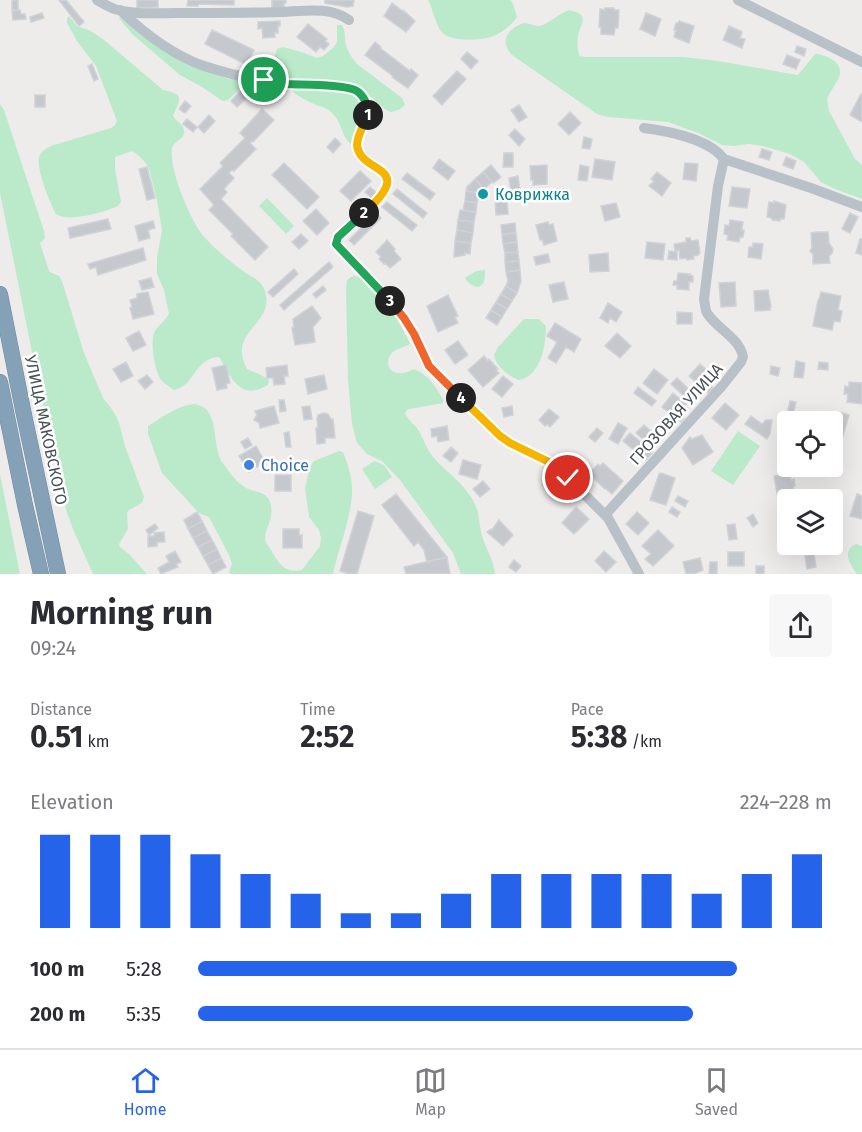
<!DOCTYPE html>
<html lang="en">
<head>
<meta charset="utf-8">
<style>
	:root { --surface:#fff; --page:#f7f7f7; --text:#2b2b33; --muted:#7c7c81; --line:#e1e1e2; --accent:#2563eb }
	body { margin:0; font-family:"Fira Sans",sans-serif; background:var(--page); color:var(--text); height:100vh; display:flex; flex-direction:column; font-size:22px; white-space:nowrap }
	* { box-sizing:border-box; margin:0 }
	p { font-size:20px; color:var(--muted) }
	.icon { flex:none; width:33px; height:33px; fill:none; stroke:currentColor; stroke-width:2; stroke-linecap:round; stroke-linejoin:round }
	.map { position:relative; height:574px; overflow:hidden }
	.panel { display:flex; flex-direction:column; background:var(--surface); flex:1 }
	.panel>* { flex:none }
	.tools { position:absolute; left:777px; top:411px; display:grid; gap:12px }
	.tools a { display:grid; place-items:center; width:66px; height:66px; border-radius:6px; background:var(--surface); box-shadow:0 6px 24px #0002; font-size:30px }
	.pin { position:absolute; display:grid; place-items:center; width:51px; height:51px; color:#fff; margin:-26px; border:3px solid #fff; border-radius:50%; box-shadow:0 2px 6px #0007 }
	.km { position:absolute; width:30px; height:30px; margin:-15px; border-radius:50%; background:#222; color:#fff; font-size:16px; line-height:30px; text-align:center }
	.round { display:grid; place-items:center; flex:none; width:63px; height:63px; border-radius:6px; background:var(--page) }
	.headline { display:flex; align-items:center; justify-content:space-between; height:102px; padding:0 30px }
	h1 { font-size:33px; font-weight:700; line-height:45px }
	.stats { display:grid; grid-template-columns:repeat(3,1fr); gap:9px; height:102px; padding:6px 30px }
	.stats div { display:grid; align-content:center }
	.stats b { font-size:30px; font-weight:700 }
	.stats small { font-size:16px; font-weight:400 }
	.stats p { font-size:16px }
	.chart { height:168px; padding:12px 30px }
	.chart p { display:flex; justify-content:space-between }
	.chart svg { width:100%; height:108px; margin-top:6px; stroke:var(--accent); stroke-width:6 }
	ul { padding:0 30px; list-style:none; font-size:20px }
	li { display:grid; grid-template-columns:96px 72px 1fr; align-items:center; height:45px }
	li i { height:15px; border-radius:8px; background:var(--accent) }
	.tabs { display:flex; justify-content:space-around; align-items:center; height:84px; border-top:2px solid var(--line); background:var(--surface); font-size:16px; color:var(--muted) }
	.tabs a { display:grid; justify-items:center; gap:3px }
	.tabs .selected { color:var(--accent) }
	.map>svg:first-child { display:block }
	.green { fill:#bbeaca }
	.building { fill:#c5c9ce; stroke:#cfd2d7; stroke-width:1.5 }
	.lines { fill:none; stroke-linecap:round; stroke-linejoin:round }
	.highway-casing { stroke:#718ca3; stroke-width:16 }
	.minor { stroke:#b7c1c7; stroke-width:10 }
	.highway { stroke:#85a1b7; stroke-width:15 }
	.split-1-casing { stroke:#fff; stroke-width:12 }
	.split-2-casing { stroke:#fff; stroke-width:12 }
	.split-3-casing { stroke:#fff; stroke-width:12 }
	.split-4-casing { stroke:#fff; stroke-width:12 }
	.split-5-casing { stroke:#fff; stroke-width:12 }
	.split-1 { stroke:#22a559; stroke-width:8 }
	.split-2 { stroke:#f5b400; stroke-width:8 }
	.split-3 { stroke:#22a559; stroke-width:8 }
	.split-4 { stroke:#f0652b; stroke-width:8 }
	.split-5 { stroke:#f5b400; stroke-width:8 }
	.culture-dot { fill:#0f9aa8; stroke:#fff; stroke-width:2 }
	.shop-dot { fill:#3f7fe0; stroke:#fff; stroke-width:2 }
	.labels { text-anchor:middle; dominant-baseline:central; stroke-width:5; stroke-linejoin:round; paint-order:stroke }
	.culture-label { font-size:16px; fill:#0d838f; stroke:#fff; text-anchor:start }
	.street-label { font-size:16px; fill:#455057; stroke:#fff }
	.shop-label { font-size:16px; fill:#366cbe; stroke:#fff; text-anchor:start }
</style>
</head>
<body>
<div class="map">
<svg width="862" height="574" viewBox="0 0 862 574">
	<rect width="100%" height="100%" fill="#eeebeb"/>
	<path class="green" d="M428,0H510L513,4L517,17C511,26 502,33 491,37C480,40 453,42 444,34C436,28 433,9 428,0Z
		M569,10C591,15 581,23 578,36C577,43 577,50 580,56L586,57H684L718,61L798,75L815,54C826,54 845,63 839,77C836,85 830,91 827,99L829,111L834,120L855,159L862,165V199L835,189L821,182L804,162L790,154L763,146L749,144L734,146L722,145L698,133L668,122L608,117L597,114L512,55C503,45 503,35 515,27C517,26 522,23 524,23C529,23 534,26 539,26C549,24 558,14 569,10Z
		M69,16L77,26L91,31L104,40L163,90C187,94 179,101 173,116C176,121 183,124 184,130C186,139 174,140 172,148C169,169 189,216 201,233C211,246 236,267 249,275C252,277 255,278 257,280C262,284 265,289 266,295C272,326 227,331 247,369L261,375L269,380L268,385C241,401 232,380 220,358L218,357C194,359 195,386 174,390C170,387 165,384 162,381C155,373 150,344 154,333C157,326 165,321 169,314L164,290L157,274V258L162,230L157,200L149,169C146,162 139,155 132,151L115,157V169L121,202L118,206C105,212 68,223 56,214C50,203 36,169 39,157C41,151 48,147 54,145L111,128L115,125L117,121L96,66L77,41L67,23V18Z
		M120,17L125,18L208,72L229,79L267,85L269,89L265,92L255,94L242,87L228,100L224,101L221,100L202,87L180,75L132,34L119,18Z
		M337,25H342C345,31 345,34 345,41C347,50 351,57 357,64L402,98L405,105L399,110L391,112L386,110L364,91L290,82L284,78L274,58L277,49L283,47L287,48L301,52L317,58L323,56L334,47L337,42Z
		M261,54L271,63L276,76C268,78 255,70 253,62L256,57Z
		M295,89L345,91L353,93L359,102L358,122L353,143L351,144C341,136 343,123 331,112C326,107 320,107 314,104C307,101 299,97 293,92V90Z
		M0,104L4,110L44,231L45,238L40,243L49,271L52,273L59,276L62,281L84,353L103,398L111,408L116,416L120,426L125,446L144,497L142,503L129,510L127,513L128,529L119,544L120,547L130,555L147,574H93L73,529L66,510L35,367L0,193Z
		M267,198L294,226L286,234L259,206Z
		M485,270C485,271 485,280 484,281C480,292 469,285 465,278L476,271Z
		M355,276C381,284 398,321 410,343L409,345C403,347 395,349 391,354C385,362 389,373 399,373C404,374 409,371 414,369C429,375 435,386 443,399V403L438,404L410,409L407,410L405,413C408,420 413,423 417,428C423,437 426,448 433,457C446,472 464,483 474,502C480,513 479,527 483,539C487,550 494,562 495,574H461L453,553L400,480L382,461L367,454L357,443L352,424L348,380L346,290L347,280L351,277Z
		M524,319H539L546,326C546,345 541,376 519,380C508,376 496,366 494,355L498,347Z
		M194,404C197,405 200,405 203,407C219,417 212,446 222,462C228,470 235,481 243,486C252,493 266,490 270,502C275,517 266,526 265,538C265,543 269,546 271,550C278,563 285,574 302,570L320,546L321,538L319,530L309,517L305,488L310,467L314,461L339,451L343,452C348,464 352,477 352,489C353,513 338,550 333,574H230L229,572L232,564L229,555L209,517L199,513L162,473L148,434V426C163,417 176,406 194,404Z
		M738,431L760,446L733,485L711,471Z
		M374,461L384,465L392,477L375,489L362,469Z
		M0,474L20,574H0Z
		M856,544L862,546V574H857C850,564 841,551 856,544Z"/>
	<path class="building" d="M12,0H18V10H12Z
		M59,0H66L84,22L79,26Z
		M137,0H158V7L137,8Z
		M188,0H234V5L199,4L198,6H187Z
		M272,0H286V3H284V7L272,9Z
		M325,0H354L353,6L347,7L325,3Z
		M392,3L404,12V11L415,21L406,32L384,16Z
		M605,8H614V10H619L618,28H615L614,35L601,34V27H599L600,9L605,10Z
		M20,10L21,14H25L26,19L13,20L12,11Z
		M42,13L44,18L31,22L30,17Z
		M646,13L661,19L655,36L640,29Z
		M280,21V26H278V33H274L275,37L263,38L262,28L258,29V22Z
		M679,21L694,26L689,43L674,37L676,30H674L676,23H678Z
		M308,24L327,39L325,41L329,44L324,50L320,47L316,52L297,37Z
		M729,26L742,32L740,38L745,39L742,48L723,40Z
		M212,30L254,50L247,65L205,44Z
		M375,42L381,47L380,48L410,71L411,69L418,75L408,88L396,80L392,77L393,76L365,55Z
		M797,46L806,49L804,56L795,52Z
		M467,52L478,61L471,69L461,59Z
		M787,55L800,60L796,69L783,64Z
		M92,64L98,79L94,81L88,66Z
		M457,71L466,79L442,105L433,96Z
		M242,89L249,96L237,107L231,101Z
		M861,94L862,95V122L850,115Z
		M861,94L862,95V122L850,115Z
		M35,95H45V107H35Z
		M185,101L191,106L185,113L179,109Z
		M519,105L527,117L519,122L511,110Z
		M262,109L274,120L253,142L252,141L250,143L256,149L234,171L232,170L229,173L234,178L224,189L227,192L221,199L268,247L255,260L231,236L233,234L209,210L214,205L200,189L223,166L220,163L245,138L240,133Z
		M570,112L581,123L569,135L558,124Z
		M209,115L215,121L204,133L198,127Z
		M187,119L197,127L193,132L183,124Z
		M515,129L525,139L519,146L509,135Z
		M584,137L592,139L590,149L582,148Z
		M335,138L341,144L333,153L327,147Z
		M762,149L772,152L769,160L759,157Z
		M504,153H513V167H503Z
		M786,157L796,161L793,169L783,165Z
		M439,159L455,171L448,180L433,168Z
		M595,159L615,162L612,180L592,177Z
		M284,163L319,197L307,209L272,175Z
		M685,163L698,164L696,181L683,179Z
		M491,165L501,177L493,183L483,172Z
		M547,165V184L533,185V180H531L530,166Z
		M580,165L589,167L587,181L578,180Z
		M147,167L155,198L147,200L139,169Z
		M360,171L371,181L351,201L340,191Z
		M483,172L492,182L484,189L475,179Z
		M657,172L671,183L662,196L649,186L654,181L651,179Z
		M407,173L435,194L430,200L402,179Z
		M518,176L520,190L511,192L509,178Z
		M475,179L484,189L479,193L466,191L467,187Z
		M370,187L377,193L372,198L365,192Z
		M732,187L750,189L747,208L729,206Z
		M397,189L427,213L423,218L393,194Z
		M557,189H567V196H557Z
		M466,191L479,193L477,203L465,201Z
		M505,197V201H507L508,214L496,215L495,198Z
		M465,201L477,203L476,212L463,210Z
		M774,201L786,205L784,219H780V221L772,220V218L767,217L769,202L774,203Z
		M387,202L417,225L412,231L382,207Z
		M616,203L620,217L605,221L601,206Z
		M316,209L329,223L317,235L303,221Z
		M460,210L476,212L474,222L458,220Z
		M376,213L381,218L354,245L349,240Z
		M850,213L858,217L850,233L842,229Z
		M108,219L111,229L70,238L68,228Z
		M458,220L474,222L473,233L457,230Z
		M730,220L743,222L742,230H744L743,237H740L739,242L727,240L728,235L724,234L725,225L729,226Z
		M153,221L155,228L148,230L150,238L139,241L135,226Z
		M548,222L549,225L553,224L557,241L544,245L542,240H540L536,225Z
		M515,223L516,233L502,234L501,225Z
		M457,230L473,233L471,243L455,241Z
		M817,232H828L829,243L833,249L832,253L829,256L830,263L813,264V254L810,251L812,247L811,233Z
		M516,233L517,242L503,244L502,234Z
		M301,234L308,241L299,249L292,242Z
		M686,238H690L691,241L698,240L700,253L698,255L693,256L694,259L687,260L686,258L680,259L679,250L675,251L674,244L686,242Z
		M860,239H862V255L856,253Z
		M387,240L395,249L394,251L401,259L390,268L385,263L384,264L379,259L381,257L376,252Z
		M455,241L471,243L470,254L465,253V255L454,257Z
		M517,242L518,252L505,253L503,244Z
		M647,242L665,244L663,260L645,258Z
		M753,243L763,244L761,259L748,257L749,247H753Z
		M143,248L146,260L98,275L96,267L90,269L88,264Z
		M669,251L677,252V260L668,259Z
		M518,252L519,261L505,262V253Z
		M608,253L609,271L590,272L589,255Z
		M548,254L550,262L536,265L534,257Z
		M519,261L520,270L506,272L505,262Z
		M329,262L333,267L284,310L280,305Z
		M294,269L298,274L273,297L268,292Z
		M520,270L521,281L517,293L506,286L508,281L506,272Z
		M678,273L690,274L689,275L693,276V282H689V290L677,289V285H673L674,281H677Z
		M151,278L154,287L142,290L139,281Z
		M564,282L568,299L553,302L549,285Z
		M735,282L736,306L721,307L719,283Z
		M323,286L326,290L316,298L313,294Z
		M506,286L517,293L512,301L501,294Z
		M768,290L771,307H770V310L755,311L754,291Z
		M148,292L154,314L133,319L130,308L132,307L130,300L137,298V294Z
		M821,292L841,296L838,310L842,311L840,322L834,321L832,330L813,326L818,300H819Z
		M501,294L512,301L507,309L496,302Z
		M448,295L458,316L455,317L458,323L438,332L427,306Z
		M496,302L507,309L502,317L491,310Z
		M608,303L622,312L616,322L610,318L608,323L600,318Z
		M312,306L321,318L313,327L315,342L295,345L292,328L294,327L293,319Z
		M491,310L502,317L497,325L486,318Z
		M677,312L692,313V324H677Z
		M555,323L581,339L574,352L566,347L556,363L548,358L557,342L547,336Z
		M139,331L146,345L133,351L126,338Z
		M617,333L631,346L620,358L605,346Z
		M458,341L468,355L455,364L445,350Z
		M484,356L488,361L489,359L498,369L496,370L499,373L483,387L468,370Z
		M796,361L805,363L803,378L794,377Z
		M126,362L133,376L121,382L113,369Z
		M819,362L828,363V370L818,369Z
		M700,364L712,375L701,387L689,376Z
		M226,365L230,383L226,384L227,388L217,390L212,368Z
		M287,365L288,376H284L285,384L274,385L273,378H267L266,368Z
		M771,366L780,368L778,376L770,374Z
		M654,369L668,380L657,394L643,383Z
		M147,375L153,382L145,389L138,381Z
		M324,375L327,389L308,394L305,379Z
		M503,376L513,384L502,397L492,389Z
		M677,378L693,393L687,399L671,384Z
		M706,381L713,388L708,393L701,387Z
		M849,382L862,383V404L847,402L848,394H844L845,386L849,387Z
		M638,387L656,401L652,406L634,393Z
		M673,393L686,404L678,413L684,418L681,422L662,407Z
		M279,400H284L286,411L280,412Z
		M790,401L796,402L792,420L786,419Z
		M725,403L739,415L726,430L712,418Z
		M274,406L279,423L260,428L259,423L254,420L257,415L255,411Z
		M310,406L312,419L304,420L302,407Z
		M512,406L513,415L504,417L502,408Z
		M549,409L559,417L550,427L547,424L545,426L539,420Z
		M831,412L839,414V412L849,415L842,439L832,436V422H825L826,420H829Z
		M323,413L328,414L331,419H333L335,438H325V443L317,444L316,428H318L317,419L318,415Z
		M751,416L762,424L766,420H772L770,434L767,439L745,424Z
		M618,423L627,428L618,444L609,439Z
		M644,425L653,433L645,441L636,433Z
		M447,426L449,440L438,442L437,436L432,437L431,429Z
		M597,428L603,433L595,442L589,437Z
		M289,432L291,447H286L284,433Z
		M630,433L653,452L646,460L623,441Z
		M702,435L713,452L693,465L682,448L690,437L692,439Z
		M248,438L252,445L245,449L241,442Z
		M256,446L265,462L249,472L239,456Z
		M451,447L458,453L451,462L443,456Z
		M463,460L481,465L477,479L459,474Z
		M603,463L623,481L612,494L606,489H605L589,474L598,464L600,466Z
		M661,473L675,478L666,505L650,500L659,474Z
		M790,473L791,480L794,479L795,486L793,487L794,494L778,498L774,476Z
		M275,475H291V491H275Z
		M549,478L554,483L547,490L542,484Z
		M483,481L490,489L480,497L473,489Z
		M396,494L447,557L427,562L424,550L418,542L414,546L382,505Z
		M857,494L862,496V519L850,516Z
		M678,496L688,501L685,507L675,501Z
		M576,507L589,519L574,534L562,523Z
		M672,507L680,512L677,517L669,512Z
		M358,511L374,516L357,574H349L340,571Z
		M197,512L202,521L188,529L184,520Z
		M637,512L649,523L638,535L626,524Z
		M753,514L758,523L753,527L747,518Z
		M499,520L513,535L503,546L487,532L491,529L492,530Z
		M202,521L207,531L193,538L188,529Z
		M155,524L158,528L149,535L146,530Z
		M735,524L737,539L729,540L727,525Z
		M283,529H299V535H302V548H283Z
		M658,530L674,546L653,566L645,559L651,554L642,546Z
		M207,531L212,540L198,547L193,538Z
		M164,532L165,542H157V546L148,547V536H155L154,533Z
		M212,540L217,549L203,556L198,547Z
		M217,549L221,558L208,565L203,556Z
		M175,551L181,562L176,564L178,567L161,574L158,568L169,562L166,556Z
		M604,551L616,562L606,572L595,561Z
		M728,552H744V566H728Z
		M814,554L816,567L807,569L805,556Z
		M447,557L450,574H406L404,567Z
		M221,558L226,567L213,574L208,565Z
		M700,558L703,570L694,574H686L683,562Z
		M514,560L521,566L516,572L509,567Z
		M710,562H717V574H709Z
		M756,566H764V574H756Z"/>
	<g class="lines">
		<defs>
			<path id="highway" d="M0,294L23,410L58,574
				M0,382L25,505L41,574"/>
		</defs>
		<use href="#highway" class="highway-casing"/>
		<path class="minor" d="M97,0C104,4 110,8 118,10C136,15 158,13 177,13C212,13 247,13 282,12C304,11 330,6 349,20
			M738,0L862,62
			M120,10C144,33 172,55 204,66C229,74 257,81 284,83C299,85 315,86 330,86C336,87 343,86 348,87C356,89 362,94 366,101C375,118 353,133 358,149C363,163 387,168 387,182C387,202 338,227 336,244L380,289L404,318L414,334L425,360L436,374L500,436L510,443L549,462L568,478L608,518L639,574
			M644,128C668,131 709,139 724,159L811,188L862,207
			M605,515L722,386L741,362L743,357C740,338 717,329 707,313C705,309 705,304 704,299L718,186L724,159"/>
		<use href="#highway" class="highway"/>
	</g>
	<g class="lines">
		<defs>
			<path id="split-1" d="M264,80C272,82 279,83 287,84C302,85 346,84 357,91C364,96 369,106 368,115"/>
			<path id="split-2" d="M364,213C419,164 360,175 357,145C357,136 364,124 368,115"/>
			<path id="split-3" d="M364,213L338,237L336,244L390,301"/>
			<path id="split-4" d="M390,301L404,318L414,334L429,366L461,398"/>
			<path id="split-5" d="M461,398L500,436L510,443L549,462L568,478"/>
		</defs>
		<use href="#split-1" class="split-1-casing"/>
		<use href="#split-2" class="split-2-casing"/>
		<use href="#split-3" class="split-3-casing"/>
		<use href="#split-4" class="split-4-casing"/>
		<use href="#split-5" class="split-5-casing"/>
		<use href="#split-1" class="split-1"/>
		<use href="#split-2" class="split-2"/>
		<use href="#split-3" class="split-3"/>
		<use href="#split-4" class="split-4"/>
		<use href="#split-5" class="split-5"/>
	</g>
	<circle class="culture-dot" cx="483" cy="194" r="6"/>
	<circle class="shop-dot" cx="249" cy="465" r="6"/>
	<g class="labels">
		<g class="culture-label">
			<text x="495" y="194">Коврижка</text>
		</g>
		<g class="street-label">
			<text transform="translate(676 414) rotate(-48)">ГРОЗОВАЯ УЛИЦА</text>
			<text transform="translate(46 430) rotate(78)">УЛИЦА МАКОВСКОГО</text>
		</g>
		<g class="shop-label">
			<text x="261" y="465">Choice</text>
		</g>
	</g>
</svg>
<div class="tools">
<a><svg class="icon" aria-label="locate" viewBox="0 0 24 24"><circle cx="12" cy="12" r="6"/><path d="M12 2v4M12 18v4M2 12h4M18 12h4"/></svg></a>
<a><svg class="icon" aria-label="layers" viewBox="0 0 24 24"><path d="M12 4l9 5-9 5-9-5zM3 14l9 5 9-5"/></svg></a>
</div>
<div class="pin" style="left:264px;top:80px;background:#1e9e55"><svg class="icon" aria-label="arrive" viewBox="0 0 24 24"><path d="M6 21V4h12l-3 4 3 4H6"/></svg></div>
<div class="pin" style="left:568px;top:478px;background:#d93025"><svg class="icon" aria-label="check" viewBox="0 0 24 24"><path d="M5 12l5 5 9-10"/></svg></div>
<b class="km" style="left:368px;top:115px">1</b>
<b class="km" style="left:364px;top:213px">2</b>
<b class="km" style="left:390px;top:301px">3</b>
<b class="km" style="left:461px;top:398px">4</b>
</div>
<section class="panel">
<div class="headline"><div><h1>Morning run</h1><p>09:24</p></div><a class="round"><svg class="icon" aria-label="share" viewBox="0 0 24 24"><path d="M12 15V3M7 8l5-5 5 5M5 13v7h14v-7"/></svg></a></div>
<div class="stats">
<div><p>Distance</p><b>0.51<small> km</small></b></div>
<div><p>Time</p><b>2:52</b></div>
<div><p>Pace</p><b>5:38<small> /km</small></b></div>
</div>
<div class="chart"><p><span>Elevation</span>224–228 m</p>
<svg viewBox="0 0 160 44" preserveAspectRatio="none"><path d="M5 44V6M15 44V6M25 44V6M35 44V14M45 44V22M55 44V30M65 44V38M75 44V38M85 44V30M95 44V22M105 44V22M115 44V22M125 44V22M135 44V30M145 44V22M155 44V14"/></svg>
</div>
<ul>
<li><b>100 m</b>5:28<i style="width:85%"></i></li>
<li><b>200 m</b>5:35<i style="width:78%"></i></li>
</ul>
</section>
<nav class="tabs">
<a class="selected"><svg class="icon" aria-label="home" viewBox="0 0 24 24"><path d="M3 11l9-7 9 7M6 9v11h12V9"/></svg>Home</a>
<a><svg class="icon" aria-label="map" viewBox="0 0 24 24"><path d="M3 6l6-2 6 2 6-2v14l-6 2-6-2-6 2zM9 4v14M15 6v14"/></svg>Map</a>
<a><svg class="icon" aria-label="saved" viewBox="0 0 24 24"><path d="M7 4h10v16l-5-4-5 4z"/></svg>Saved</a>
</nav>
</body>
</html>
